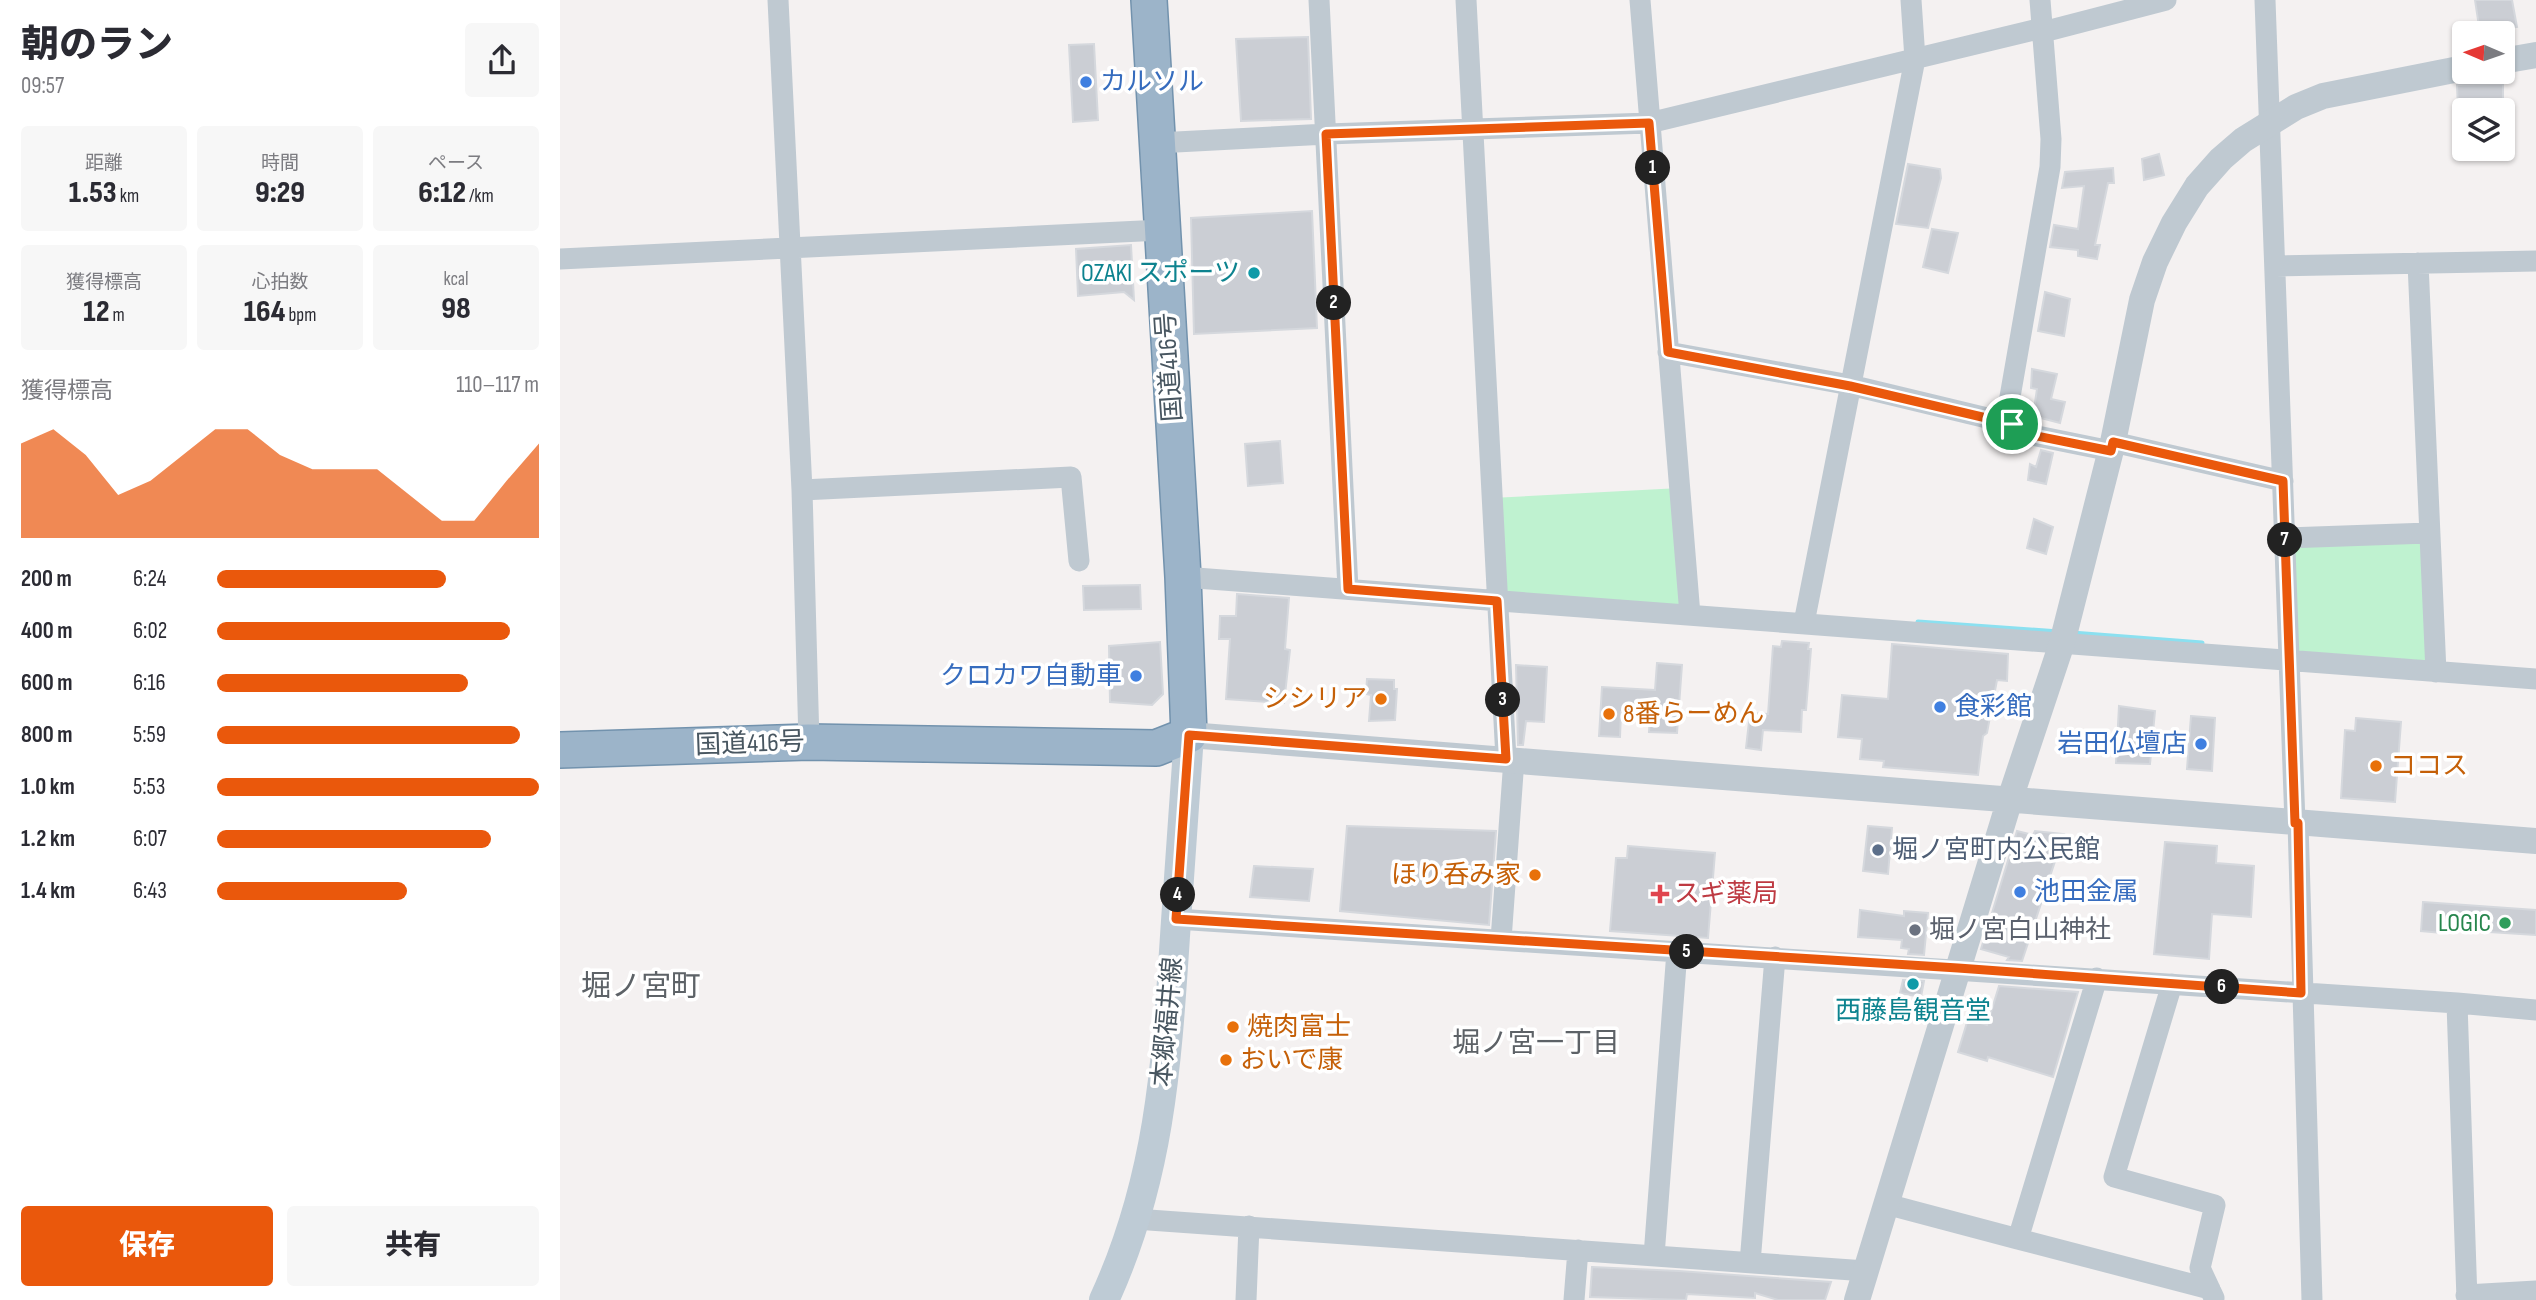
<!DOCTYPE html>
<html lang="ja">
<head>
<meta charset="utf-8">
<style>
	:root { --surface:#fff; --page:#f7f7f7; --text:#2b2b33; --muted:#7c7c81; --accent:#ea580c }
	body { margin:0; font-family:"Sofia Sans Condensed","Noto Sans JP",sans-serif; background:var(--page); color:var(--text); height:100vh; display:flex; flex-direction:column; font-size:26px; white-space:nowrap }
	* { box-sizing:border-box; margin:0 }
	p { font-size:23px; color:var(--muted) }
	.icon { flex:none; width:38px; height:38px; fill:none; stroke:currentColor; stroke-width:2; stroke-linecap:round; stroke-linejoin:round }
	.map { position:relative; flex:1; overflow:hidden }
	.drawer { display:flex; flex-direction:column; background:var(--surface); width:560px }
	.drawer>* { flex:none }
	.needle { width:46px; rotate:272deg }
	.controls { position:absolute; left:1892px; top:21px; display:grid; gap:14px }
	.controls a { display:grid; place-items:center; width:63px; height:63px; border-radius:7px; background:var(--surface); box-shadow:0 2px 5px #0004; font-size:35px }
	.pin { position:absolute; display:grid; place-items:center; width:60px; height:60px; color:#fff; margin:-30px; border:4px solid #fff; border-radius:50%; box-shadow:0 2px 7px #0007 }
	.km { position:absolute; width:35px; height:35px; margin:-18px; border-radius:50%; background:#222; color:#fff; font-size:19px; line-height:35px; text-align:center }
	.round { display:grid; place-items:center; flex:none; width:74px; height:74px; border-radius:7px; background:var(--page) }
	.head { display:flex; align-items:center; justify-content:space-between; height:119px; padding:0 21px }
	h1 { font-size:38px; font-weight:800; line-height:52px }
	.figures { display:grid; grid-template-columns:repeat(3,1fr); gap:10px; height:119px; padding:7px 21px }
	.figures div { display:grid; align-content:center; border-radius:7px; background:var(--page); text-align:center }
	.figures b { font-size:30px; font-weight:800 }
	.figures small { font-size:19px; font-weight:400 }
	.figures p { font-size:19px }
	.chart { height:196px; padding:14px 21px }
	.chart p { display:flex; justify-content:space-between }
	.chart svg { width:100%; height:126px; margin-top:7px; fill:var(--accent); opacity:.7 }
	.button { display:flex; gap:14px; margin-top:auto; padding:14px 21px }
	.button a { flex:1; height:80px; border-radius:7px; background:var(--accent); color:#fff; font-size:28px; font-weight:800; line-height:80px; text-align:center }
	.button a+a { background:var(--page); color:var(--text) }
	ul { padding:0 21px; list-style:none; font-size:23px }
	li { display:grid; grid-template-columns:112px 84px 1fr; align-items:center; height:52px }
	li i { height:18px; border-radius:9px; background:var(--accent) }
	main { display:flex; flex:1; min-height:0 }
	.map>svg:first-child { display:block }
	.green { fill:#bff2d0 }
	.lines { fill:none; stroke-linecap:round; stroke-linejoin:round }
	.stream { stroke:#8be0f0; stroke-width:5 }
	.building { fill:#cbced4; stroke:#d5d8dd; stroke-width:2 }
	.trunk-casing { stroke:#7292ad; stroke-width:38 }
	.minor { stroke:#bfc9d1; stroke-width:21 }
	.tertiary { stroke:#bfc9d1; stroke-width:26 }
	.secondary { stroke:#becbd5; stroke-width:30 }
	.trunk { stroke:#9cb4c9; stroke-width:35 }
	.route-casing { stroke:#fff; stroke-width:14 }
	.route { stroke:#ea580c; stroke-width:9 }
	.shop-dot { fill:#3f7fe0; stroke:#fff; stroke-width:2.5 }
	.culture-dot { fill:#0f9aa8; stroke:#fff; stroke-width:2.5 }
	.food-dot { fill:#e8710a; stroke:#fff; stroke-width:2.5 }
	.service-dot { fill:#5c6f8a; stroke:#fff; stroke-width:2.5 }
	.health-dot { fill:#e0444e; stroke:#fff; stroke-width:2.5 }
	.leisure-dot { fill:#2e9e5b; stroke:#fff; stroke-width:2.5 }
	.worship-dot { fill:#6b7280; stroke:#fff; stroke-width:2.5 }
	.labels { text-anchor:middle; dominant-baseline:central; stroke-width:7; stroke-linejoin:round; paint-order:stroke }
	.shop-label { font-size:26px; fill:#366cbe; stroke:#fff; text-anchor:start }
	.culture-label { font-size:26px; fill:#0d838f; stroke:#fff; text-anchor:end }
	.street-label { font-size:26px; fill:#485660; stroke:#fff }
	.food-label { font-size:26px; fill:#c56008; stroke:#fff; text-anchor:start }
	.service-label { font-size:26px; fill:#4e5e75; stroke:#fff; text-anchor:start }
	.health-label { font-size:26px; fill:#be3a42; stroke:#fff; text-anchor:start }
	.leisure-label { font-size:26px; fill:#27864d; stroke:#fff; text-anchor:end }
	.worship-label { font-size:26px; fill:#5b616d; stroke:#fff; text-anchor:start }
	.neighbourhood-label { font-size:28px; fill:#5d6267; stroke:#fff }
	.quarter-label { font-size:30px; fill:#5d6267; stroke:#fff }
</style>
</head>
<body>
<main>
<section class="drawer">
<div class="head"><div><h1>朝のラン</h1><p>09:57</p></div><a class="round"><svg class="icon" aria-label="share" viewBox="0 0 24 24"><path d="M12 15V3M7 8l5-5 5 5M5 13v7h14v-7"/></svg></a></div>
<div class="figures">
<div><p>距離</p><b>1.53<small> km</small></b></div>
<div><p>時間</p><b>9:29</b></div>
<div><p>ペース</p><b>6:12<small> /km</small></b></div>
</div>
<div class="figures">
<div><p>獲得標高</p><b>12<small> m</small></b></div>
<div><p>心拍数</p><b>164<small> bpm</small></b></div>
<div><p>kcal</p><b>98</b></div>
</div>
<div class="chart"><p><span>獲得標高</span>110–117 m</p>
<svg viewBox="0 0 160 44" preserveAspectRatio="none"><path d="M0 44V11L10 6L20 15L30 29L40 24L50 15L60 6L70 6L80 15L90 20L100 20L110 20L120 29L130 38L140 38L150 24L160 11V44z"/></svg>
</div>
<ul>
<li><b>200 m</b>6:24<i style="width:71%"></i></li>
<li><b>400 m</b>6:02<i style="width:91%"></i></li>
<li><b>600 m</b>6:16<i style="width:78%"></i></li>
<li><b>800 m</b>5:59<i style="width:94%"></i></li>
<li><b>1.0 km</b>5:53<i style="width:100%"></i></li>
<li><b>1.2 km</b>6:07<i style="width:85%"></i></li>
<li><b>1.4 km</b>6:43<i style="width:59%"></i></li>
</ul>
<div class="button"><a>保存</a><a>共有</a></div>
</section>
<div class="map">
<svg width="1976" height="1300" viewBox="0 0 1976 1300">
	<rect width="100%" height="100%" fill="#f4f1f1"/>
	<path class="green" d="M1120,488L1130,615L937,601L932,498Z
		M1869,533L1870,661L1736,651L1734,537Z"/>
	<g class="lines">
		<path class="stream" d="M1358,622L1499,632
			M1512,633L1642,643"/>
	</g>
	<path class="building" d="M1915,0H1952L1957,27L1920,33Z
		M748,37L751,119L681,121L676,39Z
		M534,44L538,120L513,122L509,45Z
		M1943,84V110H1898L1897,85Z
		M1599,154L1604,175L1584,180L1582,159Z
		M1348,164L1380,169L1381,178L1368,228L1336,224Z
		M1553,168L1554,183H1548L1535,245H1540L1537,259L1518,256V250L1490,247L1494,225L1518,229L1524,186L1502,188L1505,172Z
		M752,211L757,328L634,334L631,218Z
		M1372,229L1398,233L1388,273L1363,267Z
		M571,245L574,300L564,292L518,296L516,249Z
		M1485,292L1510,299L1504,336L1478,331Z
		M1472,369L1497,374L1491,399L1505,402L1500,423L1473,416L1477,389L1471,388Z
		M720,441L723,483L688,486L685,444Z
		M1481,450L1493,453L1486,484L1468,480L1470,464L1476,467Z
		M1474,519L1493,527L1486,554L1467,548Z
		M580,585L581,609L524,610L523,586Z
		M677,594L729,598L725,649L730,650L724,703L666,699L670,639H659L660,616H676Z
		M1222,641L1249,643L1248,649H1251L1246,710H1242L1241,732L1203,730L1201,750L1186,748L1190,713L1208,714L1213,646L1221,647Z
		M600,642L603,694L592,705L550,702L549,646Z
		M1332,644L1448,654L1447,681L1437,680L1427,733L1423,736L1418,775L1323,767L1324,761L1300,759L1302,739L1278,737L1282,695L1328,699Z
		M1097,663L1122,665L1117,733L1089,732L1090,713L1061,712L1060,737L1039,736L1042,687L1095,690Z
		M956,665L987,667L984,722L966,721L963,745H958Z
		M807,679L834,680V689H837L835,720L809,721L811,695L806,694Z
		M1559,706L1595,711L1590,764L1556,763Z
		M1631,716L1655,718L1652,771L1627,769Z
		M1796,718L1841,722L1835,802L1781,798L1785,730L1795,731Z
		M787,826L936,831L929,925L780,911Z
		M1308,826L1332,828L1328,874L1303,871Z
		M1457,831L1473,835L1475,831L1504,834L1462,961L1447,960L1449,957L1421,949Z
		M1605,842L1657,846L1656,863L1694,866L1691,917L1652,914L1649,959L1594,954Z
		M1068,846L1155,853L1148,938L1050,931L1056,858H1067Z
		M694,866L753,869L749,901L690,897Z
		M1863,902L1976,910V935L1882,929V933L1861,931Z
		M1300,910L1344,916V911L1368,913L1364,955L1348,954L1349,949L1341,948L1342,940L1298,937Z
		M1343,980L1364,981L1361,997L1340,993Z
		M1439,986L1518,992L1493,1077L1428,1057L1427,1061L1398,1052L1408,1019L1427,1025Z
		M1032,1267L1119,1271L1271,1282L1265,1300H1218L1195,1293V1298L1127,1294L1126,1300L1030,1297Z"/>
	<g class="lines">
		<defs>
			<path id="trunk" d="M589,0L623,577L629,735
				M0,750L249,742L596,748L629,735"/>
		</defs>
		<use href="#trunk" class="trunk-casing"/>
		<path class="minor" d="M218,0L242,490L249,742
			M759,0L788,589
			M906,0L946,759
			M1080,0L1130,615
			M1480,0L1491,139L1490,167L1447,414L1452,424L1462,433L1551,451
			M1705,0L1735,823
			M1483,32L1606,0
			M597,143L767,134L1089,123L1482,28
			M0,259L602,230
			M1858,263L1876,672
			M1716,266L1976,261
			M1108,352L1290,385L1452,424
			M1553,442L1723,481
			M242,490L511,477L519,561
			M1725,538L1869,533
			M623,577L1976,679
			M1244,623L1355,59L1351,0
			M1738,823L1752,1300
			M616,919L1897,1003L1976,1010
			M941,940L954,759
			M1537,978L1458,1239L1650,1289
			M1612,984L1554,1177L1655,1205L1640,1268L1654,1298
			M1897,1003L1907,1300
			M1326,1204L1458,1239
			M575,1219L1306,1271
			M1094,1256L1117,951
			M1190,1263L1215,957
			M1906,1295L1976,1291
			M686,1300L689,1226
			M1014,1300L1018,1250"/>
		<path class="tertiary" d="M1942,61L1976,55
			M629,735L1976,841
			M1297,1300L1450,799L1502,643L1553,442L1582,300L1595,262L1614,223L1637,186L1661,159L1683,140L1736,107L1763,96L1904,68"/>
		<path class="secondary" d="M544,1300C602,1174 607,1056 616,921C620,859 625,797 629,735"/>
		<use href="#trunk" class="trunk"/>
	</g>
	<g class="lines">
		<defs>
			<path id="route" d="M1089,123L1108,352L1290,386L1452,424L1462,433L1551,451L1553,442L1723,481L1735,823H1738L1741,993L1398,968L616,919L629,735L946,759L937,601L788,589L766,134Z"/>
		</defs>
		<use href="#route" class="route-casing"/>
		<use href="#route" class="route"/>
	</g>
	<g class="shop-dot">
		<circle cx="526" cy="82" r="7"/>
		<circle cx="576" cy="676" r="7"/>
		<circle cx="1380" cy="707" r="7"/>
		<circle cx="1641" cy="744" r="7"/>
		<circle cx="1460" cy="892" r="7"/>
	</g>
	<g class="culture-dot">
		<circle cx="694" cy="273" r="7"/>
		<circle cx="1353" cy="984" r="7"/>
	</g>
	<g class="food-dot">
		<circle cx="821" cy="699" r="7"/>
		<circle cx="1049" cy="714" r="7"/>
		<circle cx="1816" cy="766" r="7"/>
		<circle cx="975" cy="875" r="7"/>
		<circle cx="673" cy="1027" r="7"/>
		<circle cx="666" cy="1060" r="7"/>
	</g>
	<circle class="service-dot" cx="1318" cy="850" r="7"/>
	<path class="health-dot" d="M1096.5 883.5h7v7h7v7h-7v7h-7v-7h-7v-7h7z"/>
	<circle class="leisure-dot" cx="1945" cy="923" r="7"/>
	<circle class="worship-dot" cx="1355" cy="930" r="7"/>
	<g class="labels">
		<g class="shop-label">
			<text x="540" y="82">カルソル</text>
			<text x="562" y="676" text-anchor="end">クロカワ自動車</text>
			<text x="1394" y="707">食彩館</text>
			<text x="1627" y="744" text-anchor="end">岩田仏壇店</text>
			<text x="1474" y="892">池田金属</text>
		</g>
		<g class="culture-label">
			<text x="680" y="273">OZAKI スポーツ</text>
			<text x="1353" y="1011" text-anchor="middle">西藤島観音堂</text>
		</g>
		<g class="street-label">
			<text transform="translate(610 367) rotate(-94)">国道416号</text>
			<text transform="translate(190 744) rotate(-2)">国道416号</text>
			<text transform="translate(608 1022) rotate(-85)">本郷福井線</text>
		</g>
		<g class="food-label">
			<text x="807" y="699" text-anchor="end">シシリア</text>
			<text x="1063" y="714">8番らーめん</text>
			<text x="1830" y="766">ココス</text>
			<text x="961" y="875" text-anchor="end">ほり呑み家</text>
			<text x="687" y="1027">焼肉富士</text>
			<text x="680" y="1060">おいで康</text>
		</g>
		<g class="service-label">
			<text x="1332" y="850">堀ノ宮町内公民館</text>
		</g>
		<g class="health-label">
			<text x="1114" y="894">スギ薬局</text>
		</g>
		<g class="leisure-label">
			<text x="1931" y="923">LOGIC</text>
		</g>
		<g class="worship-label">
			<text x="1369" y="930">堀ノ宮白山神社</text>
		</g>
		<g class="neighbourhood-label">
			<text x="976" y="1043">堀ノ宮一丁目</text>
		</g>
		<g class="quarter-label">
			<text x="81" y="987">堀ノ宮町</text>
		</g>
	</g>
</svg>
<div class="controls">
<a><svg class="needle" viewBox="-14 -14 28 28"><path d="M0-13l5 13h-10z" fill="#e53935"/><path d="M0 13l5-13h-10z" fill="#7c7c81"/></svg></a>
<a><svg class="icon" aria-label="layers" viewBox="0 0 24 24"><path d="M12 4l9 5-9 5-9-5zM3 14l9 5 9-5"/></svg></a>
</div>
<div class="pin" style="left:1452px;top:424px;background:#1e9e55"><svg class="icon" aria-label="arrive" viewBox="0 0 24 24"><path d="M6 21V4h12l-3 4 3 4H6"/></svg></div>
<b class="km" style="left:1093px;top:168px">1</b>
<b class="km" style="left:774px;top:303px">2</b>
<b class="km" style="left:943px;top:700px">3</b>
<b class="km" style="left:618px;top:895px">4</b>
<b class="km" style="left:1127px;top:952px">5</b>
<b class="km" style="left:1662px;top:987px">6</b>
<b class="km" style="left:1725px;top:540px">7</b>
</div>
</main>
</body>
</html>
